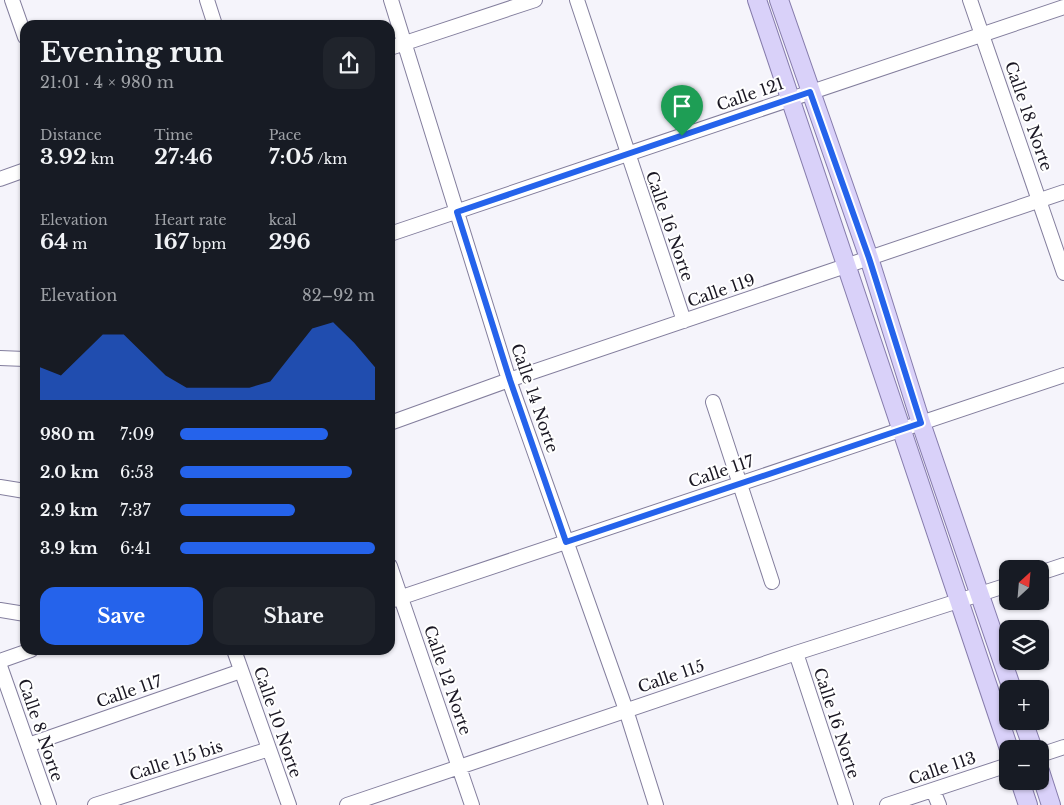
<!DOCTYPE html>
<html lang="en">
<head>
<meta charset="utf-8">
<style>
	:root { --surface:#171b24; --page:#20242c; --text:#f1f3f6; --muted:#9ea1a6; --accent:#2563eb }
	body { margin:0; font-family:"Libre Baskerville",serif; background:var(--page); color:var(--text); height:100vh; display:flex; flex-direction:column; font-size:19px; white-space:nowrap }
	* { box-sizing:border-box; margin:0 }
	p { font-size:16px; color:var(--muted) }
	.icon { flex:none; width:28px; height:28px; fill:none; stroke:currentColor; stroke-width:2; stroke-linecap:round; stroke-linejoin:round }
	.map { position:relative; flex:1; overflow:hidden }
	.side { position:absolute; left:20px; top:20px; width:375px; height:635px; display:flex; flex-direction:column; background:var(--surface); border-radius:15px; box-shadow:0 1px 4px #0004 }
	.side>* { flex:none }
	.needle { width:32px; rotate:26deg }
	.tools { position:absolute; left:999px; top:560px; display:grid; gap:10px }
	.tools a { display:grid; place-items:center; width:50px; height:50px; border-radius:10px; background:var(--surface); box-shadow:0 1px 4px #0004; font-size:25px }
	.pin { position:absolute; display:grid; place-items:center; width:42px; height:42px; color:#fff; margin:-51px -21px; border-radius:50% 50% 50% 0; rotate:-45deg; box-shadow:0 0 5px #0007 }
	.pin .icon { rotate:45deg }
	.round { display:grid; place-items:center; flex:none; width:52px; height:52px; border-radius:15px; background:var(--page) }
	.summary { display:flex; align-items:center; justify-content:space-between; height:85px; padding:0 20px }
	h1 { font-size:28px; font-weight:700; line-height:38px }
	.metrics { display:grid; grid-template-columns:repeat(3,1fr); gap:8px; height:85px; padding:5px 20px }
	.metrics div { display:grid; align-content:center }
	.metrics b { font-size:21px; font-weight:700 }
	.metrics small { font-size:14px; font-weight:400 }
	.metrics p { font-size:14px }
	.chart { height:140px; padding:10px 20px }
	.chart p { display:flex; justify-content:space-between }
	.chart svg { width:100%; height:90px; margin-top:5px; fill:var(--accent); opacity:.7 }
	.cta { display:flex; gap:10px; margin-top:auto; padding:10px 20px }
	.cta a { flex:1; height:58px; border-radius:15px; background:var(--accent); color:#fff; font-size:20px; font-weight:700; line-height:58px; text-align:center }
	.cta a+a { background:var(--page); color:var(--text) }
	ul { padding:0 20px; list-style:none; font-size:16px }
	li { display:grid; grid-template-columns:80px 60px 1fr; align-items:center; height:38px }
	li i { height:12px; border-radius:6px; background:var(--accent) }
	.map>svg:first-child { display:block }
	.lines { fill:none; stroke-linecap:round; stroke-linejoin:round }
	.minor-casing { stroke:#837e9d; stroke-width:16 }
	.major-casing { stroke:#867cac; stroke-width:20 }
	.minor { stroke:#fff; stroke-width:14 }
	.major { stroke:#d9d1f9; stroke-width:18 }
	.route-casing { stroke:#fff; stroke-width:10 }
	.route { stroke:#2563eb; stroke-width:6 }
	.labels { text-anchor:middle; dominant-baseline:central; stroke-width:4; stroke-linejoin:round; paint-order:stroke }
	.street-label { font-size:16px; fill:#1a1723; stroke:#fff }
</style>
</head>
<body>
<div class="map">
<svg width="1064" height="805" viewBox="0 0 1064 805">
	<rect width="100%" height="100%" fill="#f5f4fb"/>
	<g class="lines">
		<defs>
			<path id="minor" d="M12,0L25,37
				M207,0L215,25
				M391,0L509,380L626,710L656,805
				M577,0L684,321
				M970,0L1064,273
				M390,48L535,0
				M0,179L25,170
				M390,234L1064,7
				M0,358L25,359
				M713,402L772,582
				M390,423L509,380L1064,192
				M0,487L25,491
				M390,566L472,805
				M1040,573L1064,565
				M390,601L1064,375
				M0,610L25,614
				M234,650L289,805
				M796,653L846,805
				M0,661L31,650
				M0,666L49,805
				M28,745L241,671
				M1040,755L1064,747
				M933,790L939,805
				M95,805L269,749
				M347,805L796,653L1008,585
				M887,805L1008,765"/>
			<path id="major" d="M757,0L1009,749
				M779,0L869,258L921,423L1012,689
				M1023,721L1033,749
				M1040,771L1051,805
				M1020,781L1028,805"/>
		</defs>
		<use href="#minor" class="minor-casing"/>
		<use href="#major" class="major-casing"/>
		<use href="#minor" class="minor"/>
		<use href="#major" class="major"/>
	</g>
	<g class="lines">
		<defs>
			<path id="route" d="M810,92L869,258L921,423L566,542L510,380L457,212Z"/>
		</defs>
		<use href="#route" class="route-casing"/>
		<use href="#route" class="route"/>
	</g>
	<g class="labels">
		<g class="street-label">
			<text transform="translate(750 94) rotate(-19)">Calle 121</text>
			<text transform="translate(1029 116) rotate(71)">Calle 18 Norte</text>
			<text transform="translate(670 226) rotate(71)">Calle 16 Norte</text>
			<text transform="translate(721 290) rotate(-19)">Calle 119</text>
			<text transform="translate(535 398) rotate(71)">Calle 14 Norte</text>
			<text transform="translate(721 471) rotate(-19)">Calle 117</text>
			<text transform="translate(671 676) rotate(-19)">Calle 115</text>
			<text transform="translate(448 680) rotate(71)">Calle 12 Norte</text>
			<text transform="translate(129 691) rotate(-19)">Calle 117</text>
			<text transform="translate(278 722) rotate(71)">Calle 10 Norte</text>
			<text transform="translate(837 723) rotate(72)">Calle 16 Norte</text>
			<text transform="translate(41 730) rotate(71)">Calle 8 Norte</text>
			<text transform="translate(176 760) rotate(-18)">Calle 115 bis</text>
			<text transform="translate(942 768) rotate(-19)">Calle 113</text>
		</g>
	</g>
</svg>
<div class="tools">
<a><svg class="needle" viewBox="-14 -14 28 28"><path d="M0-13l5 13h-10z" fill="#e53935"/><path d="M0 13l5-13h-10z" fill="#9ea1a6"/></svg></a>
<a><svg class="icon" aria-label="layers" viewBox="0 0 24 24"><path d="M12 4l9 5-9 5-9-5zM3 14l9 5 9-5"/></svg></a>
<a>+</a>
<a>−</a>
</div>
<div class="pin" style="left:682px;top:136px;background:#1e9e55"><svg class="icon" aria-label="arrive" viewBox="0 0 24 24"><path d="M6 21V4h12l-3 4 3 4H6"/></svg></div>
<section class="side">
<div class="summary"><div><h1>Evening run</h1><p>21:01 · 4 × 980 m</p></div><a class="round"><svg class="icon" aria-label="share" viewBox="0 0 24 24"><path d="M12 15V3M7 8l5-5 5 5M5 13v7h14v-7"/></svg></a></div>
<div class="metrics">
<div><p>Distance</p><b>3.92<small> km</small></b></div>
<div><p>Time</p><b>27:46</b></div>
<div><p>Pace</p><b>7:05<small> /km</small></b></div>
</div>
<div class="metrics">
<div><p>Elevation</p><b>64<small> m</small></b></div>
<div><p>Heart rate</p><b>167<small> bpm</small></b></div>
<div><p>kcal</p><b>296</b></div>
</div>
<div class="chart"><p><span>Elevation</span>82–92 m</p>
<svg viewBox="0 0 160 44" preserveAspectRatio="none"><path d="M0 44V28L10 32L20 22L30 12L40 12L50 22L60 32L70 38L80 38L90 38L100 38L110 35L120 22L130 9L140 6L150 16L160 28V44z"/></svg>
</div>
<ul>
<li><b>980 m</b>7:09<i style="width:76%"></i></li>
<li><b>2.0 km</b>6:53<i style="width:88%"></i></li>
<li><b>2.9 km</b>7:37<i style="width:59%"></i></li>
<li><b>3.9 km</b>6:41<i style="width:100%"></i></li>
</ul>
<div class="cta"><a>Save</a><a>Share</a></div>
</section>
</div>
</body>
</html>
